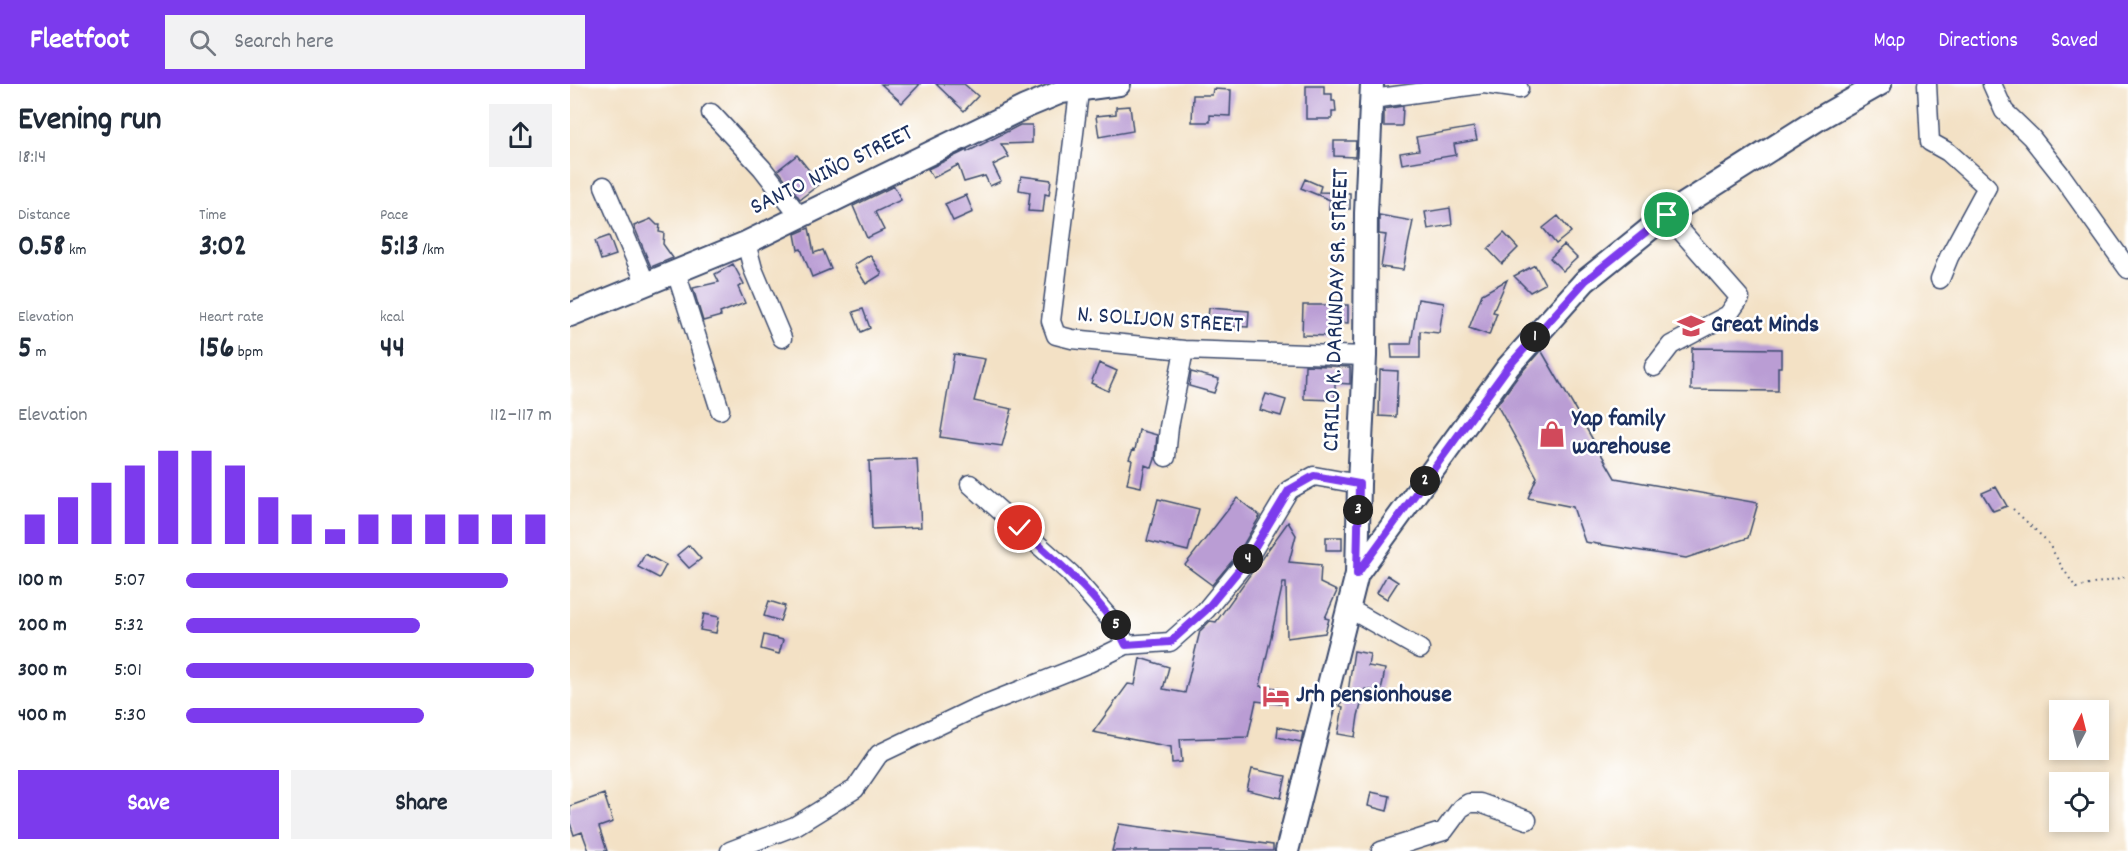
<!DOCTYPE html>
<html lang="en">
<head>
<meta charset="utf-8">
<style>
	:root { --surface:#fff; --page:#f2f2f3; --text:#1f2937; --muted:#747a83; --accent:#7c3aed }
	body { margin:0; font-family:Dekko,sans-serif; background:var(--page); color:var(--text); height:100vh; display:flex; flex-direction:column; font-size:22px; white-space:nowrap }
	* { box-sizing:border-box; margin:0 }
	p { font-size:20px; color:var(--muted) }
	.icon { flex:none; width:33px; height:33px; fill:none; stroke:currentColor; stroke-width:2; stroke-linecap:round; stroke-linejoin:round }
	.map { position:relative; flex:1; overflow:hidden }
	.sheet { display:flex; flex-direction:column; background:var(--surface); width:570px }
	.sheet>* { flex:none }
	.needle { width:39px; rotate:7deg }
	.tools { position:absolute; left:1479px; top:616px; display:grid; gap:12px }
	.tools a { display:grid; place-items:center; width:60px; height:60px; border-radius:0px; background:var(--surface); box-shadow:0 3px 9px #0003; font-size:30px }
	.pin { position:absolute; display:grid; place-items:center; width:51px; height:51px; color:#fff; margin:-26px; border:3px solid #fff; border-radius:50%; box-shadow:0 2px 6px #0007 }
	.km { position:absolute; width:30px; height:30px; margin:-15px; border-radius:50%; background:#222; color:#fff; font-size:16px; line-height:30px; text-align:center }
	.round { display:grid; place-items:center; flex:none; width:63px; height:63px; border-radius:0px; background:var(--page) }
	.headline { display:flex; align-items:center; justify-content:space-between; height:102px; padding:0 18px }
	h1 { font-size:33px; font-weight:800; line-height:45px }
	.stats { display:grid; grid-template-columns:repeat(3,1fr); gap:9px; height:102px; padding:6px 18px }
	.stats div { display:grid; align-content:center }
	.stats b { font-size:30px; font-weight:800 }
	.stats small { font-size:16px; font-weight:400 }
	.stats p { font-size:16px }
	.chart { height:168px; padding:12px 18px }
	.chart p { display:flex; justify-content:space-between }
	.chart svg { width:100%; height:108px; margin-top:6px; stroke:var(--accent); stroke-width:6 }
	.action { display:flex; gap:12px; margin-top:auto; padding:12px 18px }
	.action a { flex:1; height:69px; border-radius:0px; background:var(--accent); color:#fff; font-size:24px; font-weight:800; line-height:69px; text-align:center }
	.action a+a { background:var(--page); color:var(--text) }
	ul { padding:0 18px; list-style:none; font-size:20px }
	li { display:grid; grid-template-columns:96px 72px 1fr; align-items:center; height:45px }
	li i { height:15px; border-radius:8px; background:var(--accent) }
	header { display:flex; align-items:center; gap:36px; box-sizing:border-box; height:84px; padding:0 30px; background:var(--accent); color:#fff }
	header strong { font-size:28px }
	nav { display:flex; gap:33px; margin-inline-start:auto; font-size:21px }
	.search { width:420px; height:54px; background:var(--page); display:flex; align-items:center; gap:15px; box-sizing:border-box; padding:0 21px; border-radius:0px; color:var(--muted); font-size:22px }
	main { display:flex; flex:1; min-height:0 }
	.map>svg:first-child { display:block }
	.building { fill:#ba9dd4 }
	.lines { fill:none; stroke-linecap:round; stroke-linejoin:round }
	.minor-casing { stroke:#3b4a6d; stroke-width:21 }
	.major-casing { stroke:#3b4a6d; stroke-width:26 }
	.path { stroke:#3b4a6d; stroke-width:2; stroke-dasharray:1.5 4.5; stroke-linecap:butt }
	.minor { stroke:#fff; stroke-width:18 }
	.major { stroke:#fff; stroke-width:22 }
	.route-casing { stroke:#fff; stroke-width:12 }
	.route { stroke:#7c3aed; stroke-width:8 }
	.labels { text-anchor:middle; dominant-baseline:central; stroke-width:5; stroke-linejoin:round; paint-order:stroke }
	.street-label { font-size:24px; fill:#1b2f5e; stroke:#fff }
	.poi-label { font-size:24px; font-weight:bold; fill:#1b2f5e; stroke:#fff; text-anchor:start }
</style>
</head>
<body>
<header>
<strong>Fleetfoot</strong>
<div class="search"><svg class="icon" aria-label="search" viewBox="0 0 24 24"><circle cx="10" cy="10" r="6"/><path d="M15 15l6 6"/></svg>Search here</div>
<nav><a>Map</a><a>Directions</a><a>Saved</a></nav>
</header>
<main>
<section class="sheet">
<div class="headline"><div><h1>Evening run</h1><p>18:14</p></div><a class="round"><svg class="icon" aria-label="share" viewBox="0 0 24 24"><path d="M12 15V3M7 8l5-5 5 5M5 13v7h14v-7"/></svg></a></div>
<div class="stats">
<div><p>Distance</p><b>0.58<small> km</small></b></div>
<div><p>Time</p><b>3:02</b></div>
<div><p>Pace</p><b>5:13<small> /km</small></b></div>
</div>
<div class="stats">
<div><p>Elevation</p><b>5<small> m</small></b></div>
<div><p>Heart rate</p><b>156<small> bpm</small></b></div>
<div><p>kcal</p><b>44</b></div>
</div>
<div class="chart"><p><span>Elevation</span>112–117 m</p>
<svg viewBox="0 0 160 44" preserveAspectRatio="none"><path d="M5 44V32M15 44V25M25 44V19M35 44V12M45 44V6M55 44V6M65 44V12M75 44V25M85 44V32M95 44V38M105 44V32M115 44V32M125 44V32M135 44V32M145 44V32M155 44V32"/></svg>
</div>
<ul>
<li><b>100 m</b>5:07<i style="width:88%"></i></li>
<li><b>200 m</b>5:32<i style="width:64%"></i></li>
<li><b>300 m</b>5:01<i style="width:95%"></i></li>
<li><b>400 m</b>5:30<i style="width:65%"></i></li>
</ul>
<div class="action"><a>Save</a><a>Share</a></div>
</section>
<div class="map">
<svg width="1558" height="767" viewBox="0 0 1558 767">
	<rect width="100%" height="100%" fill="#fff"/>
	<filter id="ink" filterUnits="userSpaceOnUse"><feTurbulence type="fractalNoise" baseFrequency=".0167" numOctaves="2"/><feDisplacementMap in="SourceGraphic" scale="12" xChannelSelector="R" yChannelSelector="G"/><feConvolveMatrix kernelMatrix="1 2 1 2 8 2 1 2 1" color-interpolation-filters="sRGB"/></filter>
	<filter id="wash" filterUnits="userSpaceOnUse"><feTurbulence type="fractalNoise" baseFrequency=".008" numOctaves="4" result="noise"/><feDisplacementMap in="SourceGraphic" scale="24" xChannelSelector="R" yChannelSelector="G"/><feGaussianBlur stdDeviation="1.35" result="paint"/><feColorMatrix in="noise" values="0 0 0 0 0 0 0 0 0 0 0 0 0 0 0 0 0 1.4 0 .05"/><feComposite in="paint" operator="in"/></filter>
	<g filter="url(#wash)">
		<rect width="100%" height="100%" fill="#f3e1c5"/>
		<g id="blocks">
			<path class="building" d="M311,0H350L332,19Z
				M366,0H394L408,12L394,27Z
				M736,2H754V10H762V17H765L766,28H762V35H736Z
				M643,5L661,6L660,32L640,31V38H622L623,11H642Z
				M560,22L563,47L529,53L526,32L546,30V23Z
				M833,22L832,42H814V25Z
				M450,41H462V59L431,60L439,73L423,81L431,97L420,102L415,92L394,98L388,81L363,94L358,85L397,66V68Z
				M904,43L907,56L884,60L886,71L832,80L830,69L849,66L846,53Z
				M764,57H786L785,73L764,72Z
				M227,71L250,100L230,115L208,86Z
				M451,92L481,96L479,111L475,110L473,128L458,127L460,108L449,106Z
				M735,95L751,102L749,108L780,109V125H759L760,116L731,104Z
				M324,102L331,116L305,128L314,146L297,154L283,122Z
				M396,111L403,128L383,137L375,120Z
				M880,124L882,141L858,145L855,128Z
				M809,131L843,137L833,186L811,183L816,151L809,150Z
				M988,132L1001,148L986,160L973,144Z
				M81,135L87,141H90L89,148L94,149L93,160L103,174L81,183L64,142Z
				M239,144L244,169L253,166L261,185L242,193L231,165L228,166L225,150Z
				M934,149L948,164L932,180L918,165Z
				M39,152L46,171L31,176L25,157Z
				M994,161L1007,174L993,187L980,174Z
				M300,171L312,190L296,200L284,181Z
				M163,180L174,200L168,203L175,219L150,229L151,232L133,237L123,204L149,198L145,190Z
				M965,181L975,200L960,208L944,192Z
				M937,196L923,228L927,229L919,251L899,244L912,210Z
				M848,215L874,219L869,249L850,247V274H822L821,260H841Z
				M733,221H778V239L761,238V252L732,251Z
				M639,224L679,227L678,243L659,242V247L637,245Z
				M293,225L300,244L291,248L283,228Z
				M1122,264L1211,265V283H1208V307L1121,306Z
				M971,266L1045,394L1188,419L1178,454L1116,474L1015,458L1003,423L958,414L967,393L927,321L949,291Z
				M384,270L415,275L404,317L442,325L432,362L370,353Z
				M529,279L547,287L538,307L521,299Z
				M735,281L780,283V300L765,299V316L734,315Z
				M810,286L828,287L826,333L809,332Z
				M621,288L649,295L644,309L619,302Z
				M696,310L716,316L711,332L690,326Z
				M569,346L587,351L585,375L582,384L575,381L571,403L557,400L562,376L559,375L563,365L565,366Z
				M347,375L351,443L302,445L299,377Z
				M1426,403L1437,422L1423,427L1412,409Z
				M667,414L690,432L668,470L642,501L615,481Z
				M588,415L629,425L618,467L577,457Z
				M718,438L726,451L719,478L751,481L750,499L767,507L755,534L759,535L755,549L717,554L716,499H713L690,602L713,605L711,620L686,617L678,653L610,655L612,678L602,679L601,663L523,648L558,600L565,601L570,574L599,583L593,605L615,609L630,547L640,537L646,538Z
				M756,453H772V466H756Z
				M119,461L131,475L119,484L107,471Z
				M75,470L96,481L89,494L68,483Z
				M817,491L828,498L817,515L807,509Z
				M199,517L215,522L210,537L194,532Z
				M134,530L149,533L146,549L130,546Z
				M194,551L213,556L209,570L191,565Z
				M784,567L800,570L798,582L815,585L811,608L795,605L788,632L785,653L768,650L773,623L770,622L774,607L778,608Z
				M708,643L733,648L731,658L707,653Z
				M682,685L716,692L711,714L677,706Z
				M801,708L820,712L817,727L798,722Z
				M34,710L43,738L29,743L37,767H19L12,748L4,751L0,739V722Z
				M549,740L703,761V767H542Z"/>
		</g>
	</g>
	<g filter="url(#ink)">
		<use href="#blocks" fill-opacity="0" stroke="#3b4a6d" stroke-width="1.5"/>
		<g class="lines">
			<defs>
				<path id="minor" d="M510,0L481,237L486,251L502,255L614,266L795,272
					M1357,0L1360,58L1378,68L1417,103L1379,173L1370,195
					M1422,0L1434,27L1461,53L1491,91L1558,185
					M802,15L914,0L949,5
					M141,29L192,84L230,133
					M34,102L76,200
					M176,159L183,185L212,254
					M106,188L150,326
					M1084,283L1101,261L1158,231L1170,214L1097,131
					M596,373L599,343L614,266
					M400,400L500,489L547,543L556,561
					M778,524L850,565
					M160,767L225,742L285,705L309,670L403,625L519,579L556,561L600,558L636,526L677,476L719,406L744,392L789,400
					M811,767L874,747L891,724L899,719H910L957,736"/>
				<path id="major" d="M0,231L176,159L455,23L491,8L549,0
					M787,490L789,400L795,272L796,129L802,0
					M717,767L787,490L938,283L1015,197L1097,131L1250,34L1310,0"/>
			</defs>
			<use href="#minor" class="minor-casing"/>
			<use href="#major" class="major-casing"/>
			<path class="path" d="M1443,425L1477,457L1492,483L1506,504L1558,492"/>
			<use href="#minor" class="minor"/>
			<use href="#major" class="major"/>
		</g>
	</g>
	<g class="lines" filter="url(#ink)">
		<defs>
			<path id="route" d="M450,444C487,478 535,516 556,561L600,558L636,526L677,476L719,406L744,392L789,400L787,490L938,283L1015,197L1097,131"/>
		</defs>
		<use href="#route" class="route-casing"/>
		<use href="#route" class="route"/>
	</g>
	<defs>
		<symbol id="school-bare" viewBox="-9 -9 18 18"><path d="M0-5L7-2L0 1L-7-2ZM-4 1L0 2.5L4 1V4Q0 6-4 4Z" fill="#d1495b" stroke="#fff" stroke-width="2.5" paint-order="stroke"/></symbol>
		<symbol id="shop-bare" viewBox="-9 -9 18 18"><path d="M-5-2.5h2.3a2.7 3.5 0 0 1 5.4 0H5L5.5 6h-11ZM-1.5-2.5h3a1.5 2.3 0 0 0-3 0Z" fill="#d1495b" stroke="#fff" stroke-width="2.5" paint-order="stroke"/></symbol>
		<symbol id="hotel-bare" viewBox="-9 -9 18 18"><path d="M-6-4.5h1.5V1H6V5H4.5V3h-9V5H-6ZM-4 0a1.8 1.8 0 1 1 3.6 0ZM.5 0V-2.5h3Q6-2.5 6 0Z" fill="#d1495b" stroke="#fff" stroke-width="2.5" paint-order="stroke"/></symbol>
	</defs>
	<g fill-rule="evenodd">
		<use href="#school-bare" x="1102" y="223" width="38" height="38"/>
		<use href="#shop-bare" x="963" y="331" width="38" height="38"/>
		<use href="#hotel-bare" x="687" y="593" width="38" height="38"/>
	</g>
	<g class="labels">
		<g class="street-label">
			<text transform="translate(262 87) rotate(-26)">SANTO NIÑO STREET</text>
			<text transform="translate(767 226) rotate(-88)">CIRILO K. DARUNDAY SR. STREET</text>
			<text transform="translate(590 237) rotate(4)">N. SOLIJON STREET</text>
		</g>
		<g class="poi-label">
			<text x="1141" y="242">Great Minds</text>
			<text x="1002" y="336">Yap family<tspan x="1002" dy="28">warehouse</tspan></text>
			<text x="726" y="612">Jrh pensionhouse</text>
		</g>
	</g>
</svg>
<div class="tools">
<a><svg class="needle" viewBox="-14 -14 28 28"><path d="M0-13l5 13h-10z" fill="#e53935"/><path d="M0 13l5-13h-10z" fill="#747a83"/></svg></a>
<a><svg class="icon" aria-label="locate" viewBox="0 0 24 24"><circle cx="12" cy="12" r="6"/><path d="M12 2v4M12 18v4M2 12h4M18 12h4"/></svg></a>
</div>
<div class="pin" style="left:1097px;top:131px;background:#1e9e55"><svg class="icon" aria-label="arrive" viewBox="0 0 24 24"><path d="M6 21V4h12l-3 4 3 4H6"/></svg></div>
<div class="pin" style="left:450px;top:444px;background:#d93025"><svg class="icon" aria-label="check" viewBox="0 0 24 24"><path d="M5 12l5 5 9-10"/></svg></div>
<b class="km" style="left:965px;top:253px">1</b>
<b class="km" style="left:855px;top:397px">2</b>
<b class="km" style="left:788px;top:426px">3</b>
<b class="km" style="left:678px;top:475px">4</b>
<b class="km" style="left:546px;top:541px">5</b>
</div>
</main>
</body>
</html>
